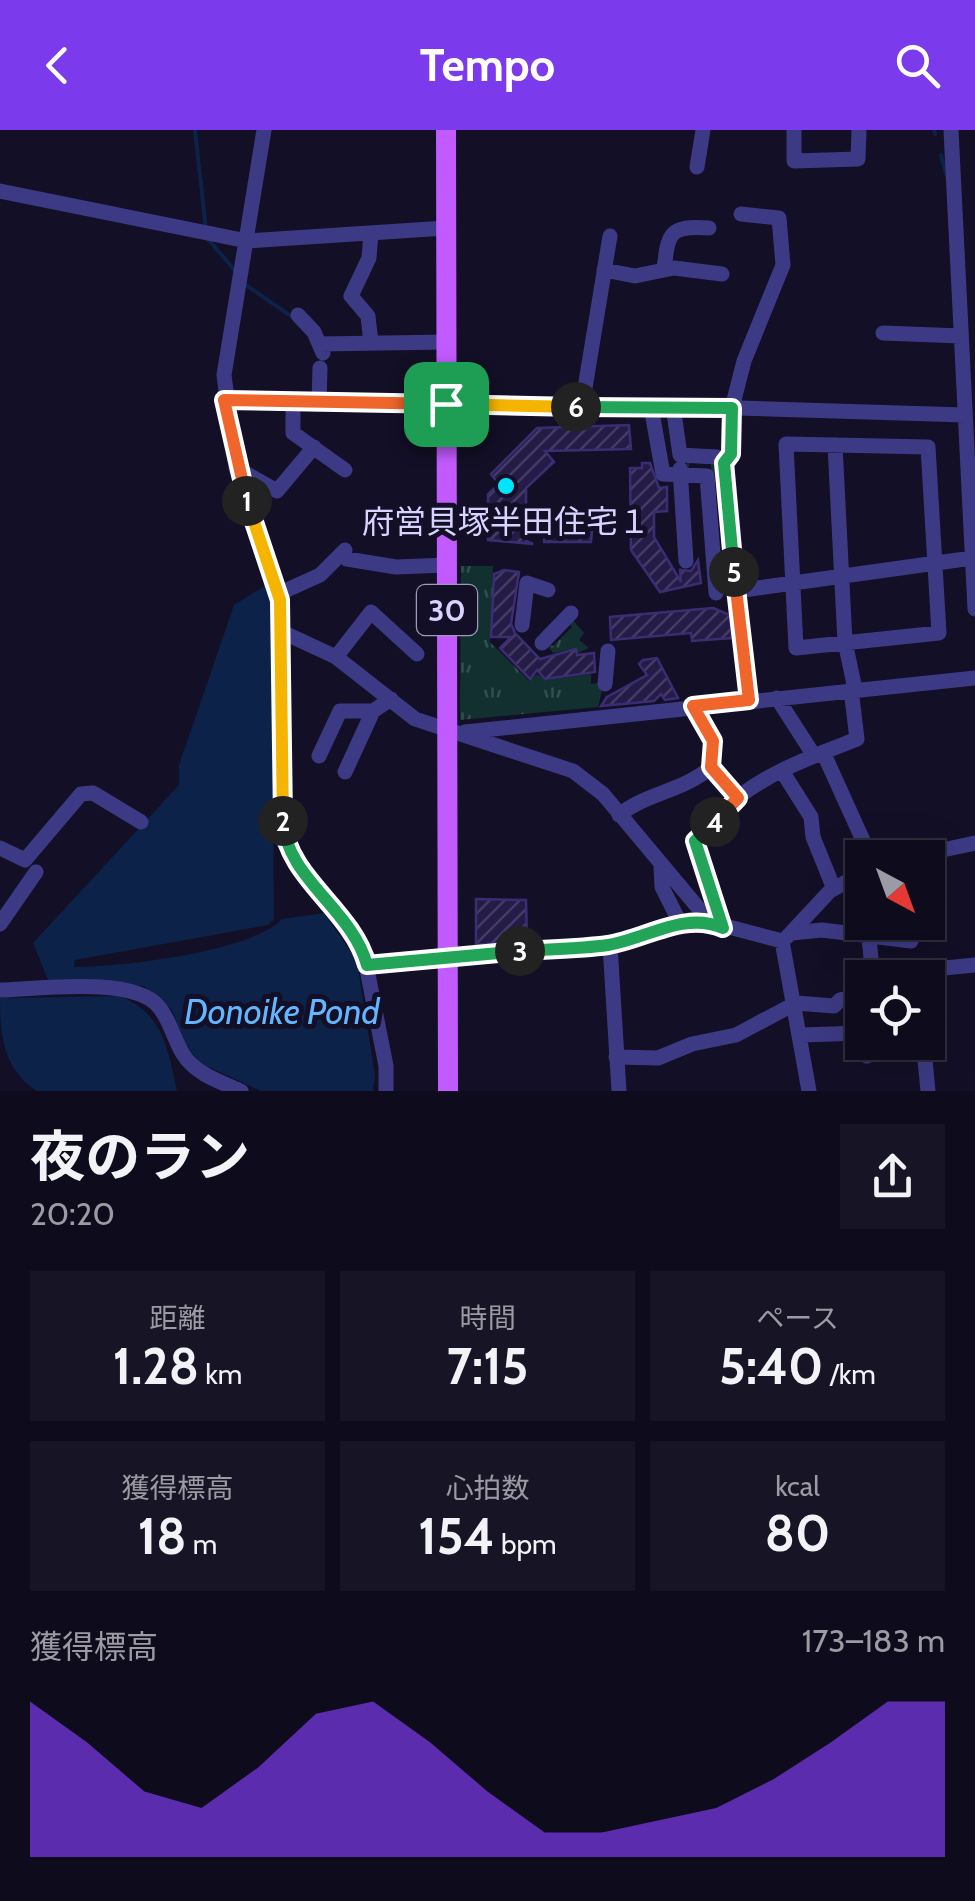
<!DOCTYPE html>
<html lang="ja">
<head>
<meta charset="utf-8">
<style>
	:root { --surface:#0e0b1c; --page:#171425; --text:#f1f3f6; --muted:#9b9ba3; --line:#2e2b3b; --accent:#7c3aed }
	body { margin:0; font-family:Cabin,"Noto Sans JP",sans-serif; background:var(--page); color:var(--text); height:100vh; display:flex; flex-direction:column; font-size:38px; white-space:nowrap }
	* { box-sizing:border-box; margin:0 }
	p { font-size:32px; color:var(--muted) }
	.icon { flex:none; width:55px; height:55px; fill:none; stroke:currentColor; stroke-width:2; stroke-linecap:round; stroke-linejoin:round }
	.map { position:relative; height:961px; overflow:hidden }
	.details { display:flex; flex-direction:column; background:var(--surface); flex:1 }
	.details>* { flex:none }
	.needle { width:65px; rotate:139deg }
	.tools { position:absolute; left:845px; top:710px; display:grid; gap:20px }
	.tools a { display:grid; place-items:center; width:100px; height:100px; border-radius:0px; background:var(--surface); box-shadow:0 10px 40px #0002,0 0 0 2px var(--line); font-size:50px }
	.pin { position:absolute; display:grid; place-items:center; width:85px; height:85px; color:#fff; margin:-42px; border-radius:20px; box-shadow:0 5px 15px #0006 }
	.km { position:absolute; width:50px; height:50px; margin:-25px; border-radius:50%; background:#222; color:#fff; font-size:28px; line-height:50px; text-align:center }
	.round { display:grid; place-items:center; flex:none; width:105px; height:105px; border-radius:0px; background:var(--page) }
	.summary { display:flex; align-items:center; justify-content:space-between; height:170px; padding:0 30px }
	h1 { font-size:55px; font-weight:700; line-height:75px }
	.stats { display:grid; grid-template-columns:repeat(3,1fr); gap:15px; height:170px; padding:10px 30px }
	.stats div { display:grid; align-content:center; border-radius:0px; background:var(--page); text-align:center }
	.stats b { font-size:50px; font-weight:700 }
	.stats small { font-size:28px; font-weight:400 }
	.stats p { font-size:28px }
	.chart { height:280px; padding:20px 30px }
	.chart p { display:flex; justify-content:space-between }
	.chart svg { width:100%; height:180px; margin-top:10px; fill:var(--accent); opacity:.7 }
	header { display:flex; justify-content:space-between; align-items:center; height:130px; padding:0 30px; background:var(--accent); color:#fff; font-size:45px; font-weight:700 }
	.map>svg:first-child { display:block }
	.grass { fill:url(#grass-tufts) }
	.water { fill:#0c2248 }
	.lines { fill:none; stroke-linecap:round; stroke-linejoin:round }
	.stream { stroke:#0c2248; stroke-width:4 }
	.building { fill:url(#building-hatch); stroke:#3b2d73; stroke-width:2.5 }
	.minor { stroke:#3d3a85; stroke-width:15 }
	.major { stroke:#c25bff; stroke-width:20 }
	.split-1-casing { stroke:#fff; stroke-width:20 }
	.split-2-casing { stroke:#fff; stroke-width:20 }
	.split-3-casing { stroke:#fff; stroke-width:20 }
	.split-4-casing { stroke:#fff; stroke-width:20 }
	.split-5-casing { stroke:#fff; stroke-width:20 }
	.split-6-casing { stroke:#fff; stroke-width:20 }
	.split-7-casing { stroke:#fff; stroke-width:20 }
	.split-1 { stroke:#f0652b; stroke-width:12 }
	.split-2 { stroke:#f5b400; stroke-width:12 }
	.split-3 { stroke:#22a559; stroke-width:12 }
	.split-4 { stroke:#22a559; stroke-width:12 }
	.split-5 { stroke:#f0652b; stroke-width:12 }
	.split-6 { stroke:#22a559; stroke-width:12 }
	.split-7 { stroke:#f5b400; stroke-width:12 }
	.poi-dot { fill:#00e5ff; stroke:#130f26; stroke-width:4 }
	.labels { text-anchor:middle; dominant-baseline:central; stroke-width:10; stroke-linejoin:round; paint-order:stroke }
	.shield { fill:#130f26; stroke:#9e99be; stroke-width:2.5 }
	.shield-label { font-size:30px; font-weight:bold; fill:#d9d4ff }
	.poi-label { font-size:32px; fill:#d9d4ff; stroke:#130f26 }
	.water-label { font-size:35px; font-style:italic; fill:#62b6ff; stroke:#130f26 }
</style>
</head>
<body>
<header><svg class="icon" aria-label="back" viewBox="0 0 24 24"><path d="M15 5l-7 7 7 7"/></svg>Tempo<svg class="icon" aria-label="search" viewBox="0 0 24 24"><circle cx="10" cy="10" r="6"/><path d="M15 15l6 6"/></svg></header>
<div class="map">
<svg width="975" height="961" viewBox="0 0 975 961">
	<defs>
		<pattern id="grass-tufts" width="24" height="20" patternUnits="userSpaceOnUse" patternTransform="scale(2.5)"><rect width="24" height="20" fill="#12302f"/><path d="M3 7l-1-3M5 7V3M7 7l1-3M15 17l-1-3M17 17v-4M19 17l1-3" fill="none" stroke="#344d4e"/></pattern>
		<pattern id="building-hatch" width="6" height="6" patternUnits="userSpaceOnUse" patternTransform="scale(2.5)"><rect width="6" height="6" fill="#241b47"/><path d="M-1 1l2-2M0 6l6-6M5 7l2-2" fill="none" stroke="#433b63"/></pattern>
	</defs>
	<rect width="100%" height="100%" fill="#130f26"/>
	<path class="grass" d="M689,330L716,332L723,341L729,449L725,453L718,452L725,447L718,343H711V334L690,332L688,341L684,338Z
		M461,436H493L490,512L529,551L537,544L546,550L591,544V554L604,552L598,577L460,590Z
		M572,489L584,503L579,510L589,518L577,523L576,519L553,523L546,513L553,516L572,497L568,492Z"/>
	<path class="water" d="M271,452L274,789L268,795L75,830L74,837C119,837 252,822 282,789L324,783L357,831L375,946L373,961H261L200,933L185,913L172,880L144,856L48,850L33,813L179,655V635L234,475Z
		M119,866C163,882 168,919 177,961H37C3,940 0,904 0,868Z"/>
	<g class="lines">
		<path class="stream" d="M195,0L206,100
			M934,0L935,4
			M941,25L946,44
			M208,109L237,143
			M243,153L291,186"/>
	</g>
	<path class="building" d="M629,295L631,319L545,321L554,332L526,358V411L533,414L488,410V364L499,354L491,344L537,298Z
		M642,333H650L659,358L667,357V381L654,382V407L681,452L680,440L691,441L698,430L701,453L660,462L631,420L630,338H642Z
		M563,390H593L591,412H544L545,395H563Z
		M504,440L519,442L511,494L515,503L540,529L576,519L577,525L594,523L595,542L545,549L537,540L530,549L500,518L511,507H491L494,444Z
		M713,478L730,485L732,508L692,511L691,503L611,510L610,487Z
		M657,528L678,568L665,570L661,564L654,571L601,576L607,567L647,545L639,534L643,530Z
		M476,769L526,770L527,811L476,815Z"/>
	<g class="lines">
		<path class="minor" d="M264,0L224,245L236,338L279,470L284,713L364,824L386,936V961
			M794,0V31L858,29L859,0
			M951,0L975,479
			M697,37L703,0
			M0,61L247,111L446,98
			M371,103L369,128L351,166L368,186L371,213
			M604,140L635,146L674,138L722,144
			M664,140C668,103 669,95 709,98
			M298,185L314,202L323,223
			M883,203L961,206
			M320,214L446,212
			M224,270L673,276L965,285
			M293,273V303L345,340
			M319,274L320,238
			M582,276L610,106
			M673,276L680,325L717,327L727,336L749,570
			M653,288L663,344L707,346L716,463
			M786,314L928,317L939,503L796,518Z
			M835,315L845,512L855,559
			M723,333L731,324L732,278L744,231L783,135L779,88L741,84
			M236,338L277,361L314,317
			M680,339L686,431
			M347,429L396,437L447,435
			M736,461L972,428
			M278,464L320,445L345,420
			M522,495L527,453L548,460
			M280,501L336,527L415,589L573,641L603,664L710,792L782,811L809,961
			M542,513L571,483
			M336,527L371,482L417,524
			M605,554L608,521
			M777,568L813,624
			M465,602L975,548
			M823,622L871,728
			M319,626L340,581H373L391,569
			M711,637L738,667
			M782,641L811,687L813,707L834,759
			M345,642L373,581
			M619,685C648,662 682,662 711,637L713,611L693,576
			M0,718L25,730L81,664L93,663L141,692
			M905,728L975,713
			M661,737L662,757L680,793
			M0,794L36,742
			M723,798L695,711C711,696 725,678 741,665C776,639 817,625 857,609L851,559
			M792,803L822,800L911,811L907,792
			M787,807L830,761L862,743
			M869,808L873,848
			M610,815L619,961
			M367,835L610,815L680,793L710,792
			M904,842L975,835
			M0,860C38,859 133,846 158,876C170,889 174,910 183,924C195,944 221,952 241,961
			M801,905L862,903
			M866,912L867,926
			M913,912L925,930L928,961
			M616,927L658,928L692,914L736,905L796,873L834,876L840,870L862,866"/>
		<path class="major" d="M446,0L448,961"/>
	</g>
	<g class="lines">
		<defs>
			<path id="split-1" d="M247,371L224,270L446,274"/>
			<path id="split-2" d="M247,371L280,470L283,691"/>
			<path id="split-3" d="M283,691C286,748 352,779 367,835L520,821"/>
			<path id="split-4" d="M520,821C549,819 579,819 608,815C646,809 684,781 723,798L695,711L715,692"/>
			<path id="split-5" d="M715,692L738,668L711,637L713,611L693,576L749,570L734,442"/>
			<path id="split-6" d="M576,277L732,278L731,324L724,333L734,442"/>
			<path id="split-7" d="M446,274L576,277"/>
		</defs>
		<use href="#split-1" class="split-1-casing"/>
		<use href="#split-2" class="split-2-casing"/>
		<use href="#split-3" class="split-3-casing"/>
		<use href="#split-4" class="split-4-casing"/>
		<use href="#split-5" class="split-5-casing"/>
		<use href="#split-6" class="split-6-casing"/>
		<use href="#split-7" class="split-7-casing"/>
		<use href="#split-1" class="split-1"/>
		<use href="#split-2" class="split-2"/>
		<use href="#split-3" class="split-3"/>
		<use href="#split-4" class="split-4"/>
		<use href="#split-5" class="split-5"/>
		<use href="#split-6" class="split-6"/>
		<use href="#split-7" class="split-7"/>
	</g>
	<circle class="poi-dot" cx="506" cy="356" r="10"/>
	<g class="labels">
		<rect class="shield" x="417" y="455" width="60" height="50" rx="8"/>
		<g class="shield-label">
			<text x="447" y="480">30</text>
		</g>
		<g class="poi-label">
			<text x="506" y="391">府営貝塚半田住宅１</text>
		</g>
		<g class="water-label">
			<text x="282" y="881">Donoike Pond</text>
		</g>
	</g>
</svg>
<div class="tools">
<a><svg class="needle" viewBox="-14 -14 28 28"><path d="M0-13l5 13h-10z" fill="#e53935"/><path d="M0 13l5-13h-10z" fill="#9b9ba3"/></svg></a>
<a><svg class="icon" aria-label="locate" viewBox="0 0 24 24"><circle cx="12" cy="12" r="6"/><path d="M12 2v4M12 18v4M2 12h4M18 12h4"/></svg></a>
</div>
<div class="pin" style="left:446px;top:274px;background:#1e9e55"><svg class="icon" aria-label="arrive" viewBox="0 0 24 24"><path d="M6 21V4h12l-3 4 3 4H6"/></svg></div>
<b class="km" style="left:247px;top:371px">1</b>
<b class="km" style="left:283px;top:691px">2</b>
<b class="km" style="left:520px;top:821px">3</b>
<b class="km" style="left:715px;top:692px">4</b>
<b class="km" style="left:734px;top:442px">5</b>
<b class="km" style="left:576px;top:277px">6</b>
</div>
<section class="details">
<div class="summary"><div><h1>夜のラン</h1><p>20:20</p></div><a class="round"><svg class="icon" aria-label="share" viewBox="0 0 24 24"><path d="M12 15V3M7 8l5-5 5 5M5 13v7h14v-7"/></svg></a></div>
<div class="stats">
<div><p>距離</p><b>1.28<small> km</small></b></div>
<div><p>時間</p><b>7:15</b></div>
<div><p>ペース</p><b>5:40<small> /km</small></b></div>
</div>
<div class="stats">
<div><p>獲得標高</p><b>18<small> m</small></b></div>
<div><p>心拍数</p><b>154<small> bpm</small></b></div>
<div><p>kcal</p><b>80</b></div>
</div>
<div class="chart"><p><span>獲得標高</span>173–183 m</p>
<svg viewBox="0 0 160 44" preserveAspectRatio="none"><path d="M0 44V6L10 16L20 28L30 32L40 22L50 9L60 6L70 16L80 28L90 38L100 38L110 35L120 32L130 25L140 16L150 6L160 6V44z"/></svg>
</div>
</section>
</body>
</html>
